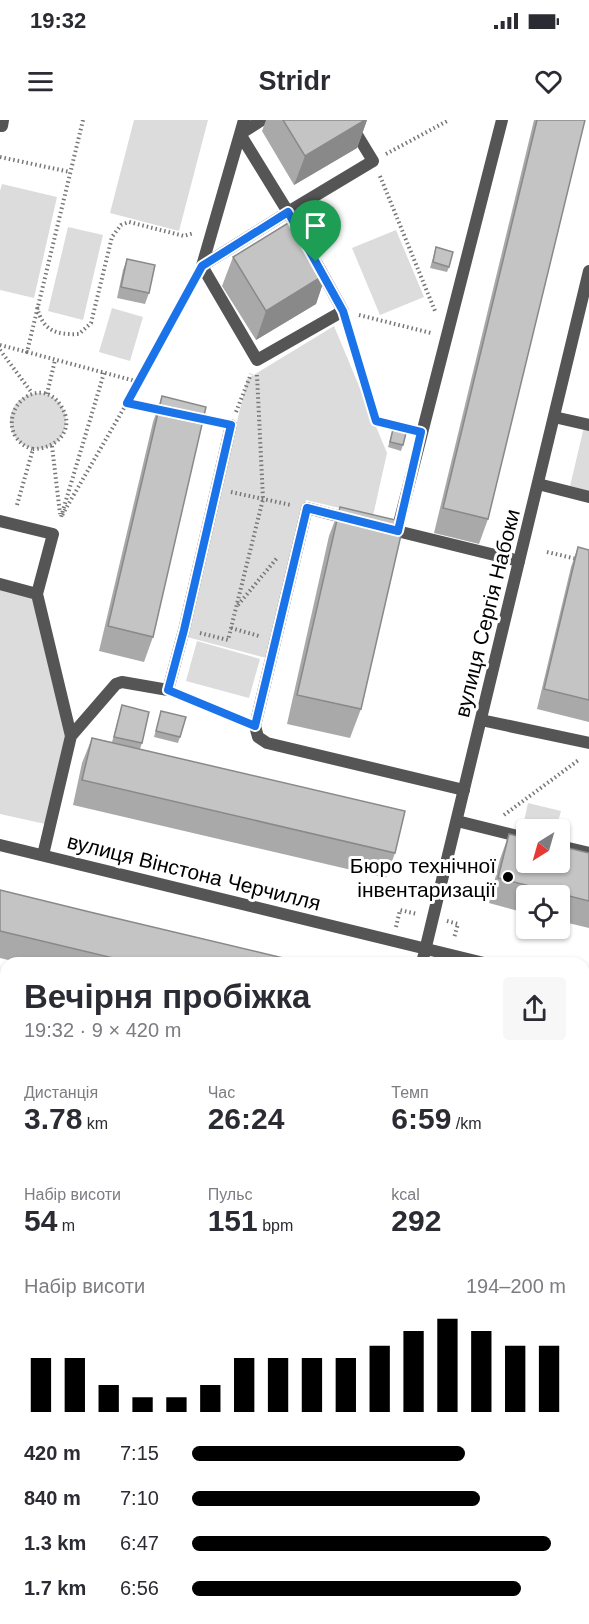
<!DOCTYPE html>
<html lang="uk">
<head>
<meta charset="utf-8">
<style>
	:root { --surface:#fff; --page:#f7f7f7; --text:#2b2b33; --muted:#7c7c81; --accent:#000 }
	body { margin:0; font-family:Helvetica,sans-serif; background:var(--page); color:var(--text); height:100vh; display:flex; flex-direction:column; font-size:22px; white-space:nowrap }
	* { box-sizing:border-box; margin:0 }
	p { font-size:20px; color:var(--muted) }
	.icon { flex:none; width:33px; height:33px; fill:none; stroke:currentColor; stroke-width:2; stroke-linecap:round; stroke-linejoin:round }
	.map { position:relative; flex:1; overflow:hidden }
	.side { position:absolute; left:0px; top:837px; width:590px; height:668px; display:flex; flex-direction:column; background:var(--surface); border-radius:18px 18px 0 0; box-shadow:0 2px 4px #0004 }
	.side>* { flex:none }
	.needle { width:39px; rotate:217deg }
	.buttons { position:absolute; left:516px; top:699px; display:grid; gap:12px }
	.buttons a { display:grid; place-items:center; width:54px; height:54px; border-radius:6px; background:var(--surface); box-shadow:0 2px 4px #0004; font-size:30px }
	.pin { position:absolute; display:grid; place-items:center; width:51px; height:51px; color:#fff; margin:-62px -26px; border-radius:50% 50% 50% 0; rotate:-45deg; box-shadow:0 0 6px #0007 }
	.pin .icon { rotate:45deg }
	.round { display:grid; place-items:center; flex:none; width:63px; height:63px; border-radius:6px; background:var(--page) }
	.head { display:flex; align-items:center; justify-content:space-between; height:102px; padding:0 24px }
	h1 { font-size:33px; font-weight:700; line-height:45px }
	.stats { display:grid; grid-template-columns:repeat(3,1fr); gap:9px; height:102px; padding:6px 24px }
	.stats div { display:grid; align-content:center }
	.stats b { font-size:30px; font-weight:700 }
	.stats small { font-size:16px; font-weight:400 }
	.stats p { font-size:16px }
	.chart { height:168px; padding:12px 24px }
	.chart p { display:flex; justify-content:space-between }
	.chart svg { width:100%; height:108px; margin-top:6px; stroke:var(--accent); stroke-width:6 }
	ul { padding:0 24px; list-style:none; font-size:20px }
	li { display:grid; grid-template-columns:96px 72px 1fr; align-items:center; height:45px }
	li i { height:15px; border-radius:8px; background:var(--accent) }
	.status { display:flex; justify-content:space-between; align-items:center; height:42px; padding:0 30px; background:var(--surface); direction:ltr }
	.status svg { height:16px; fill:currentColor }
	header { display:flex; justify-content:space-between; align-items:center; height:78px; padding:0 24px; background:var(--surface); font-size:27px; font-weight:700 }
	.map>svg:first-child { display:block }
	.green { fill:#dcdcdc }
	.lines { fill:none; stroke-linecap:round; stroke-linejoin:round }
	.path { stroke:#777; stroke-width:4; stroke-dasharray:1.5 3; stroke-linecap:butt }
	.lane { stroke:#555; stroke-width:12 }
	.street { stroke:#555; stroke-width:12 }
	.wall { fill:#a9a9a9 }
	.shaded-wall { fill:#898989 }
	.building { fill:#c4c4c4; stroke:#898989; stroke-width:1.5 }
	.route-casing { stroke:#fff; stroke-width:12 }
	.route { stroke:#1a73e8; stroke-width:8 }
	.poi-dot { fill:#000; stroke:#fff; stroke-width:2 }
	.labels { text-anchor:middle; dominant-baseline:central; stroke-width:6; stroke-linejoin:round; paint-order:stroke }
	.street-label { font-size:21px; fill:#000; stroke:#fff }
	.poi-label { font-size:21px; fill:#000; stroke:#fff; text-anchor:end }
</style>
</head>
<body>
<div class="status"><b>19:32</b><svg viewBox="0 0 49 12"><path d="M0 12V9h3v3zM5 12V6h3v6zM10 12V3h3v9zM15 12V0h3v12zM26 1h20v11H26zM47 4h2v5h-2z"/></svg></div>
<header><svg class="icon" aria-label="menu" viewBox="0 0 24 24"><path d="M4 6h16M4 12h16M4 18h16"/></svg>Stridr<svg class="icon" aria-label="heart" viewBox="0 0 24 24"><path d="M12 20l-8-8c-3-5 5-10 8-4 3-6 11-1 8 4z"/></svg></header>
<div class="map">
<svg width="589" height="1504" viewBox="0 0 589 1504">
	<rect width="100%" height="100%" fill="#fff"/>
	<path class="green" d="M134,0H208L179,111L110,93Z
		M2,64L57,77L34,178L0,170V71Z
		M68,107L103,115L83,200L48,191Z
		M396,110L424,177L380,195L352,128Z
		M112,188L143,197L130,241L99,232Z
		M334,206L387,333L373,396L306,380L266,538L187,517L247,259Z
		M10 301a28 28 0 1 1 56 0a28 28 0 1 1-56 0Z
		M584,307L589,308V371L570,366Z
		M0,464L37,474L71,616L50,705L0,694Z
		M197,521L260,539L249,578L186,561Z
		M528,683L561,691L556,709H536L523,706Z
		M0,1253L6,1254V1497L0,1495Z"/>
	<g class="lines">
		<path class="path" d="M83,0L27,232L139,262
			M386,34L449,0
			M0,37L70,52
			M380,56L435,191
			M37,187C43,211 56,215 79,214L91,203L112,117L121,105L129,102L184,116L194,113
			M359,195L431,213
			M348,208L377,301L406,308
			M0,225L27,232
			M0,230L32,273
			M104,253L61,397L139,262L193,163
			M47,274L55,240
			M127,283L161,290
			M236,292L251,254
			M201,299L217,302
			M52,326L60,394
			M231,372L291,385
			M17,385L33,329C25,327 20,323 15,316C0,286 41,254 61,286C76,309 57,329 33,329
			M547,432L577,439
			M238,485L277,438
			M231,508L259,516
			M200,513L228,520L263,379L257,255
			M182,576L239,599
			M504,695L580,639
			M447,801L458,804L454,818
			M396,807L400,790L417,794
			M0,1244L6,1245"/>
		<path class="lane" d="M244,0L202,146L257,240L343,191L317,144
			M262,0L240,14L288,92L373,41L348,0
			M502,0L397,411L519,441
			M2,6L3,0
			M202,146L288,92L300,113
			M554,297L589,305
			M538,364L589,377
			M353,400L307,388L255,606L258,617L267,623L464,670
			M0,401L53,414L37,474
			M0,464L37,474L71,616L43,735
			M481,600L589,623
			M71,616L116,564L122,562L168,570L184,510L231,305
			M457,701L526,718
			M560,726L589,733
			M0,874L6,876
			M584,1040L589,1020
			M584,1054L589,1055
			M584,1468L589,1445
			M538,1498L561,1504
			M158,1504L160,1498
			M478,1504L479,1498
			M575,1504L576,1498"/>
		<path class="street" d="M0,725L484,843
			M422,843L589,151
			M584,867L589,868
			M259,1504L260,1498"/>
	</g>
	<path class="wall" d="M266,0H367L357,28L294,65L262,11Z
		M534,0H585L488,399L479,424L434,413Z
		M436,127L449,147L447,152L430,148Z
		M233,137L326,154L316,184L256,220L222,166Z
		M127,139L149,173L145,184L117,178L123,150Z
		M162,276L153,517L144,542L99,531L153,302Z
		M393,309L403,325L401,331L388,327Z
		M340,387L361,589L350,618L287,604L329,416Z
		M578,427L589,430V602L537,589L571,447Z
		M122,585L142,623L140,629L395,733L386,758L73,685L82,643L92,618L112,622Z
		M161,591L180,617L178,623L154,617Z
		M509,714L589,733V808L560,801V776H526V793L489,783L500,739Z
		M0,770L94,793L304,843H21L0,838Z
		M6,943V1015L0,1013V944Z
		M21,1498H67L65,1504H36L20,1500Z
		M175,1498H224L222,1504H173Z
		M308,1498L360,1499L382,1504H307Z"/>
	<path class="shaded-wall" d="M365,0H367L357,28L294,65L305,36Z
		M326,154L316,184L256,220L266,191Z"/>
	<path class="building" d="M283,0H365L305,36Z
		M537,0H585L488,399L443,388Z
		M293,100L326,154L266,191L233,137Z
		M436,127L453,132L449,147L433,142Z
		M127,139L155,145L149,173L121,167Z
		M162,276L206,287L153,517L108,506Z
		M393,309L406,313L403,325L390,322Z
		M340,387L404,402L361,589L297,575Z
		M578,427L589,430V580L544,569Z
		M122,585L149,592L142,623L114,617Z
		M161,591L186,597L180,617L156,611Z
		M92,618L405,691L395,733L82,660Z
		M509,714L526,718V742H560V726L589,733V781L498,758Z
		M0,770L94,793L304,843H134L0,811Z
		M584,916L586,917L584,927Z
		M1,942L6,943V998L0,996Z
		M584,1101L589,1102V1177L587,1188H589V1276L584,1300Z
		M0,1281L6,1283V1300L2,1315H0Z
		M178,1498H224L222,1504H176Z
		M311,1498H360L382,1504H310Z
		M398,1498H434L432,1504H396Z"/>
	<g class="lines">
		<defs>
			<path id="route" d="M288,92L343,191L376,301L421,312L398,411L307,388L255,606L168,570L184,510L231,305L127,283L202,146Z"/>
		</defs>
		<use href="#route" class="route-casing"/>
		<use href="#route" class="route"/>
	</g>
	<circle class="poi-dot" cx="508" cy="757" r="6"/>
	<g class="labels">
		<g class="street-label">
			<text transform="translate(487 493) rotate(-76)">вулиця Сергія Набоки</text>
			<text transform="translate(194 752) rotate(14)">вулиця Вінстона Черчилля</text>
		</g>
		<g class="poi-label">
			<text x="496" y="745">Бюро технічної<tspan x="496" dy="24">інвентаризації</tspan></text>
		</g>
	</g>
</svg>
<div class="buttons">
<a><svg class="needle" viewBox="-14 -14 28 28"><path d="M0-13l5 13h-10z" fill="#e53935"/><path d="M0 13l5-13h-10z" fill="#7c7c81"/></svg></a>
<a><svg class="icon" aria-label="locate" viewBox="0 0 24 24"><circle cx="12" cy="12" r="6"/><path d="M12 2v4M12 18v4M2 12h4M18 12h4"/></svg></a>
</div>
<div class="pin" style="left:316px;top:142px;background:#1e9e55"><svg class="icon" aria-label="arrive" viewBox="0 0 24 24"><path d="M6 21V4h12l-3 4 3 4H6"/></svg></div>
<section class="side">
<div class="head"><div><h1>Вечірня пробіжка</h1><p>19:32 · 9 × 420 m</p></div><a class="round"><svg class="icon" aria-label="share" viewBox="0 0 24 24"><path d="M12 15V3M7 8l5-5 5 5M5 13v7h14v-7"/></svg></a></div>
<div class="stats">
<div><p>Дистанція</p><b>3.78<small> km</small></b></div>
<div><p>Час</p><b>26:24</b></div>
<div><p>Темп</p><b>6:59<small> /km</small></b></div>
</div>
<div class="stats">
<div><p>Набір висоти</p><b>54<small> m</small></b></div>
<div><p>Пульс</p><b>151<small> bpm</small></b></div>
<div><p>kcal</p><b>292</b></div>
</div>
<div class="chart"><p><span>Набір висоти</span>194–200 m</p>
<svg viewBox="0 0 160 44" preserveAspectRatio="none"><path d="M5 44V22M15 44V22M25 44V33M35 44V38M45 44V38M55 44V33M65 44V22M75 44V22M85 44V22M95 44V22M105 44V17M115 44V11M125 44V6M135 44V11M145 44V17M155 44V17"/></svg>
</div>
<ul>
<li><b>420 m</b>7:15<i style="width:73%"></i></li>
<li><b>840 m</b>7:10<i style="width:77%"></i></li>
<li><b>1.3 km</b>6:47<i style="width:96%"></i></li>
<li><b>1.7 km</b>6:56<i style="width:88%"></i></li>
</ul>
</section>
</div>
</body>
</html>
